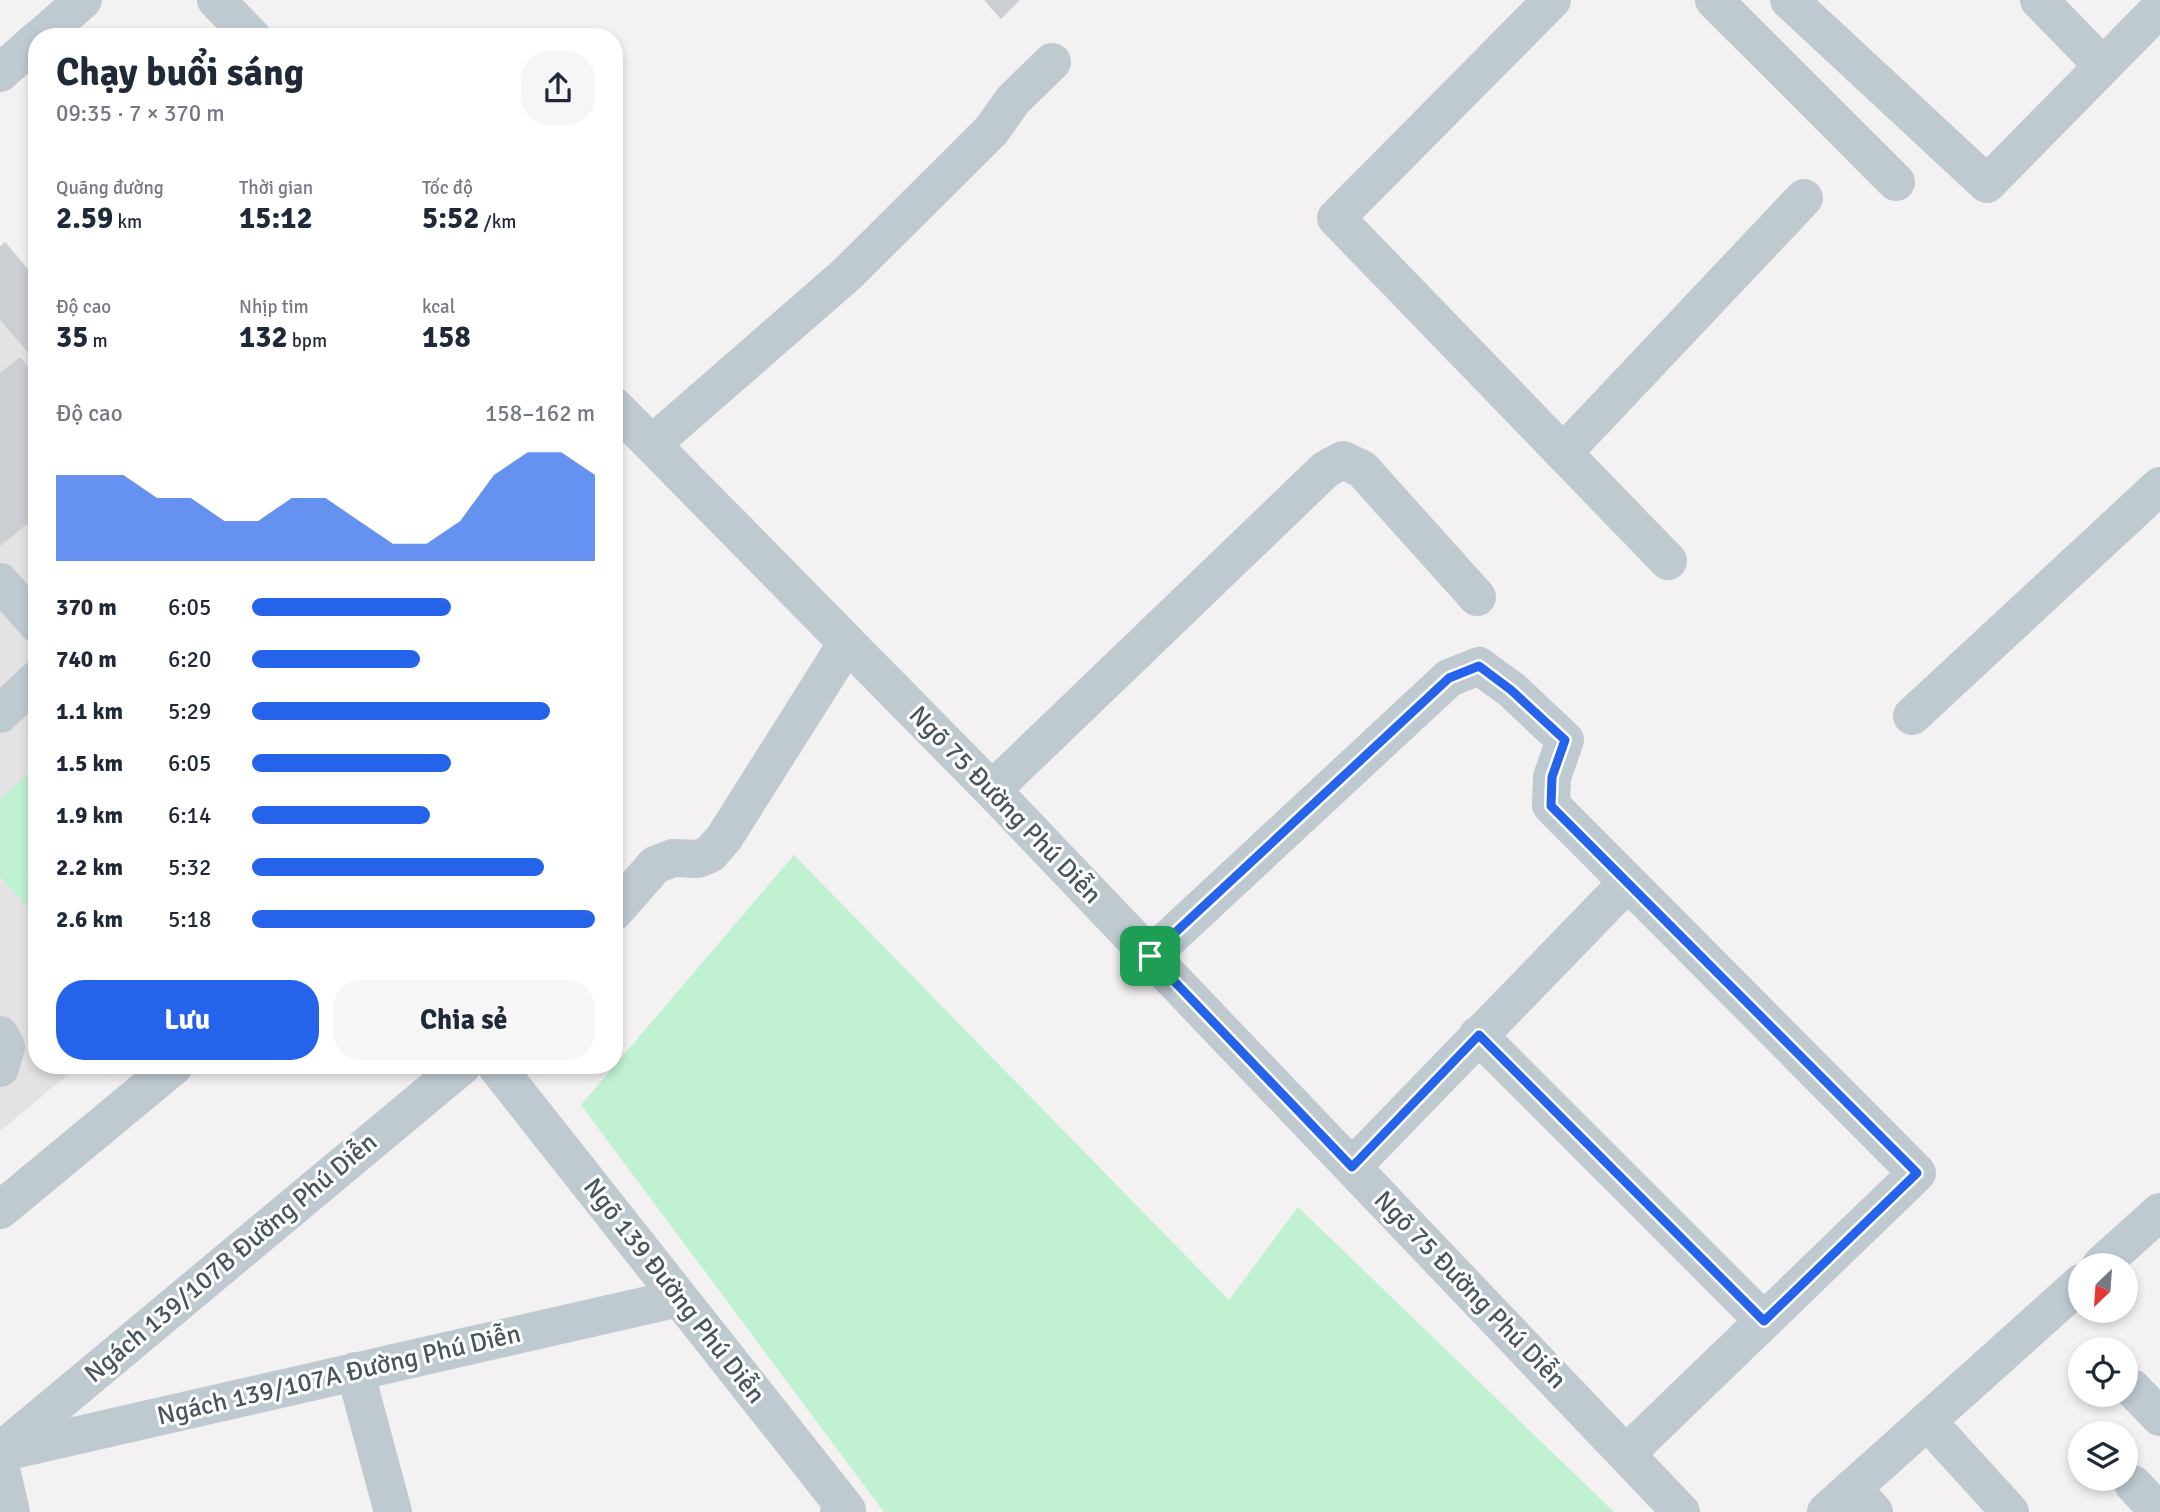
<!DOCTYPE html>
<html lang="vi">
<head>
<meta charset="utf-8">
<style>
	:root { --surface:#fff; --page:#f6f6f7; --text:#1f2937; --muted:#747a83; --accent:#2563eb }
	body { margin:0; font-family:Signika,sans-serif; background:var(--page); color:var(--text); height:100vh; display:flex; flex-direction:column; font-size:26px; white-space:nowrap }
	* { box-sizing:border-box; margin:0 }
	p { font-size:23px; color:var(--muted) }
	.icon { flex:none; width:38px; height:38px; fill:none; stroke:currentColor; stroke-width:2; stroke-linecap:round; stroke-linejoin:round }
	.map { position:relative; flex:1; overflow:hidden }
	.sheet { position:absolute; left:28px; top:28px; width:595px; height:1046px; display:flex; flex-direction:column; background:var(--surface); border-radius:28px; box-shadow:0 4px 10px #0003 }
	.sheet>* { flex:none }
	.needle { width:46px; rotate:205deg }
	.controls { position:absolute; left:2068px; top:1253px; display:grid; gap:14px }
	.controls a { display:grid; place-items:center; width:70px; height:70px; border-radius:50%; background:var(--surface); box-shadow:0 4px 10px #0003; font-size:35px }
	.pin { position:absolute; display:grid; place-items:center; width:60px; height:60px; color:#fff; margin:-30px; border-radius:14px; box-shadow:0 4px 10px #0006 }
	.round { display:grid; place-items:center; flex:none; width:74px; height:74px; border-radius:28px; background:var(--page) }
	.summary { display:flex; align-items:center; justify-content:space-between; height:119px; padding:0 28px }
	h1 { font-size:38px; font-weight:800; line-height:52px }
	.stats { display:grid; grid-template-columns:repeat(3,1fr); gap:10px; height:119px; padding:7px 28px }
	.stats div { display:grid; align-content:center }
	.stats b { font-size:30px; font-weight:800 }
	.stats small { font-size:19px; font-weight:400 }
	.stats p { font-size:19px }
	.chart { height:196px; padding:14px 28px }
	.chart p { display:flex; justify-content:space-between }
	.chart svg { width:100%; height:126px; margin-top:7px; fill:var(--accent); opacity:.7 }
	.action { display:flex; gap:14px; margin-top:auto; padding:14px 28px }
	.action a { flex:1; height:80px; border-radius:28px; background:var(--accent); color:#fff; font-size:28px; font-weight:800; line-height:80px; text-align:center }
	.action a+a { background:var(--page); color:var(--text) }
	ul { padding:0 28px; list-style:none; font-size:23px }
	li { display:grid; grid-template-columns:112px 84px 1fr; align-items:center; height:52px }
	li i { height:18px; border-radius:9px; background:var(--accent) }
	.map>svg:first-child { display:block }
	.education { fill:#e4e2e3 }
	.green { fill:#c0f1d0 }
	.building { fill:#cbced3 }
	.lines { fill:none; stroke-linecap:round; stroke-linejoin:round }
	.minor { stroke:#bfc9d0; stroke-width:38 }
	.route-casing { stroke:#fff; stroke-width:14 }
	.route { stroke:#2563eb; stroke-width:9 }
	.labels { text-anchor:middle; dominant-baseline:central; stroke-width:6; stroke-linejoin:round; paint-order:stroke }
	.street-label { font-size:26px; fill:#48555f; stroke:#fff }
</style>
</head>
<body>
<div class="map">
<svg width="2160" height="1512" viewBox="0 0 2160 1512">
	<rect width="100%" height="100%" fill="#f3f1f1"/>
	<path class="education" d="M5,242L37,280V1066H78L0,1131V247Z"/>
	<path class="green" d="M37,766V917L0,877V799Z
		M794,855L1229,1300L1298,1207L1614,1512H884L581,1105Z"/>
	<path class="building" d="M984,0H1020L1001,19Z
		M5,242L37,280V363L0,320V247Z
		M20,357L37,377V516L0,546V373Z"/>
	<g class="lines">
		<path class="minor" d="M216,0L252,37
			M1552,0L1336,218L1668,561
			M1714,0L1896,182
			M1789,0L1987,184L2160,8
			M2039,0L2103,66
			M41,37L83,0
			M0,73L37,40
			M614,406L992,790L1681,1512
			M652,444L847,274L991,131L1013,100L1052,62
			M1563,453L1804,198
			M0,582L37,624
			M0,714L37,679
			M1912,716L2160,486
			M992,790L1326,469L1343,460L1362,469L1477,597
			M614,912L655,865L673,858L698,859L710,854L724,838L847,643
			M1150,956L1449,678L1479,666L1512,690L1565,740L1552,777L1551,805L1917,1173L1626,1454
			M0,1035L6,1047L0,1068
			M1478,1035L1764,1321
			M496,1066L847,1510L839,1512
			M1352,1167L1627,883
			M0,1210L174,1066
			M2101,1265L2160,1212
			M355,1371L393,1512
			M2132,1388L2160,1417
			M1927,1421L2010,1512
			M4,1448L462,1066
			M0,1453L679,1298
			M0,1465L11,1512
			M2133,1484L2159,1512
			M1852,1488L1874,1512
			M1826,1512L2081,1283"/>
	</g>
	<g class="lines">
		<defs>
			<path id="route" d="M1479,666L1511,690L1565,740L1552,777L1551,806L1917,1173L1764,1321L1479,1035L1352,1167L1150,956L1449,678Z"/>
		</defs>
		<use href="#route" class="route-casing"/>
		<use href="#route" class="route"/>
	</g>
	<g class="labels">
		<g class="street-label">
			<text transform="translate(1005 805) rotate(46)">Ngõ 75 Đường Phú Diễn</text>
			<text transform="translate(231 1258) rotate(-40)">Ngách 139/107B Đường Phú Diễn</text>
			<text transform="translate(1470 1290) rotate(46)">Ngõ 75 Đường Phú Diễn</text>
			<text transform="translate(674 1291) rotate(52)">Ngõ 139 Đường Phú Diễn</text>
			<text transform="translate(339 1375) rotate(-13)">Ngách 139/107A Đường Phú Diễn</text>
		</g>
	</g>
</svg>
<div class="controls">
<a><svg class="needle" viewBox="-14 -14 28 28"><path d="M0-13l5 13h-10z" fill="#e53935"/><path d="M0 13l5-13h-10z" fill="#747a83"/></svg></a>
<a><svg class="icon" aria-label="locate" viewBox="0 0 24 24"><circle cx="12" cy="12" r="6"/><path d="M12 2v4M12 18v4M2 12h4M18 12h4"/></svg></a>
<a><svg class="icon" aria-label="layers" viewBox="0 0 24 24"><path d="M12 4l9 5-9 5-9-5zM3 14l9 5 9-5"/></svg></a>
</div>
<div class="pin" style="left:1150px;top:956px;background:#1e9e55"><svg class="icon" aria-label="arrive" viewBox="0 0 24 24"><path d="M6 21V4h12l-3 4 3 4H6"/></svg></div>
<section class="sheet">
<div class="summary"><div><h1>Chạy buổi sáng</h1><p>09:35 · 7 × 370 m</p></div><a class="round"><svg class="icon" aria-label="share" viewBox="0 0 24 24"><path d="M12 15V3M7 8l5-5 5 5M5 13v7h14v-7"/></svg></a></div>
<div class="stats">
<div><p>Quãng đường</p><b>2.59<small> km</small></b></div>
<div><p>Thời gian</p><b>15:12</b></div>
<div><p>Tốc độ</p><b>5:52<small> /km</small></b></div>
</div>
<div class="stats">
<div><p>Độ cao</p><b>35<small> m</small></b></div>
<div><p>Nhịp tim</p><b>132<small> bpm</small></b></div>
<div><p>kcal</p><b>158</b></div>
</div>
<div class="chart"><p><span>Độ cao</span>158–162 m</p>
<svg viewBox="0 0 160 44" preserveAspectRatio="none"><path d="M0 44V14L10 14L20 14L30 22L40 22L50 30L60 30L70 22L80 22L90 30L100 38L110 38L120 30L130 14L140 6L150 6L160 14V44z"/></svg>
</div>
<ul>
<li><b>370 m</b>6:05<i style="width:58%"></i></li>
<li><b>740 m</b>6:20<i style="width:49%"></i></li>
<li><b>1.1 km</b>5:29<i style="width:87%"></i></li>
<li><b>1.5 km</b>6:05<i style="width:58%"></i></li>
<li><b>1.9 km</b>6:14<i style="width:52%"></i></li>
<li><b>2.2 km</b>5:32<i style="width:85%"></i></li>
<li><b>2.6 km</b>5:18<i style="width:100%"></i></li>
</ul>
<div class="action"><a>Lưu</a><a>Chia sẻ</a></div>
</section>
</div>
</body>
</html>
